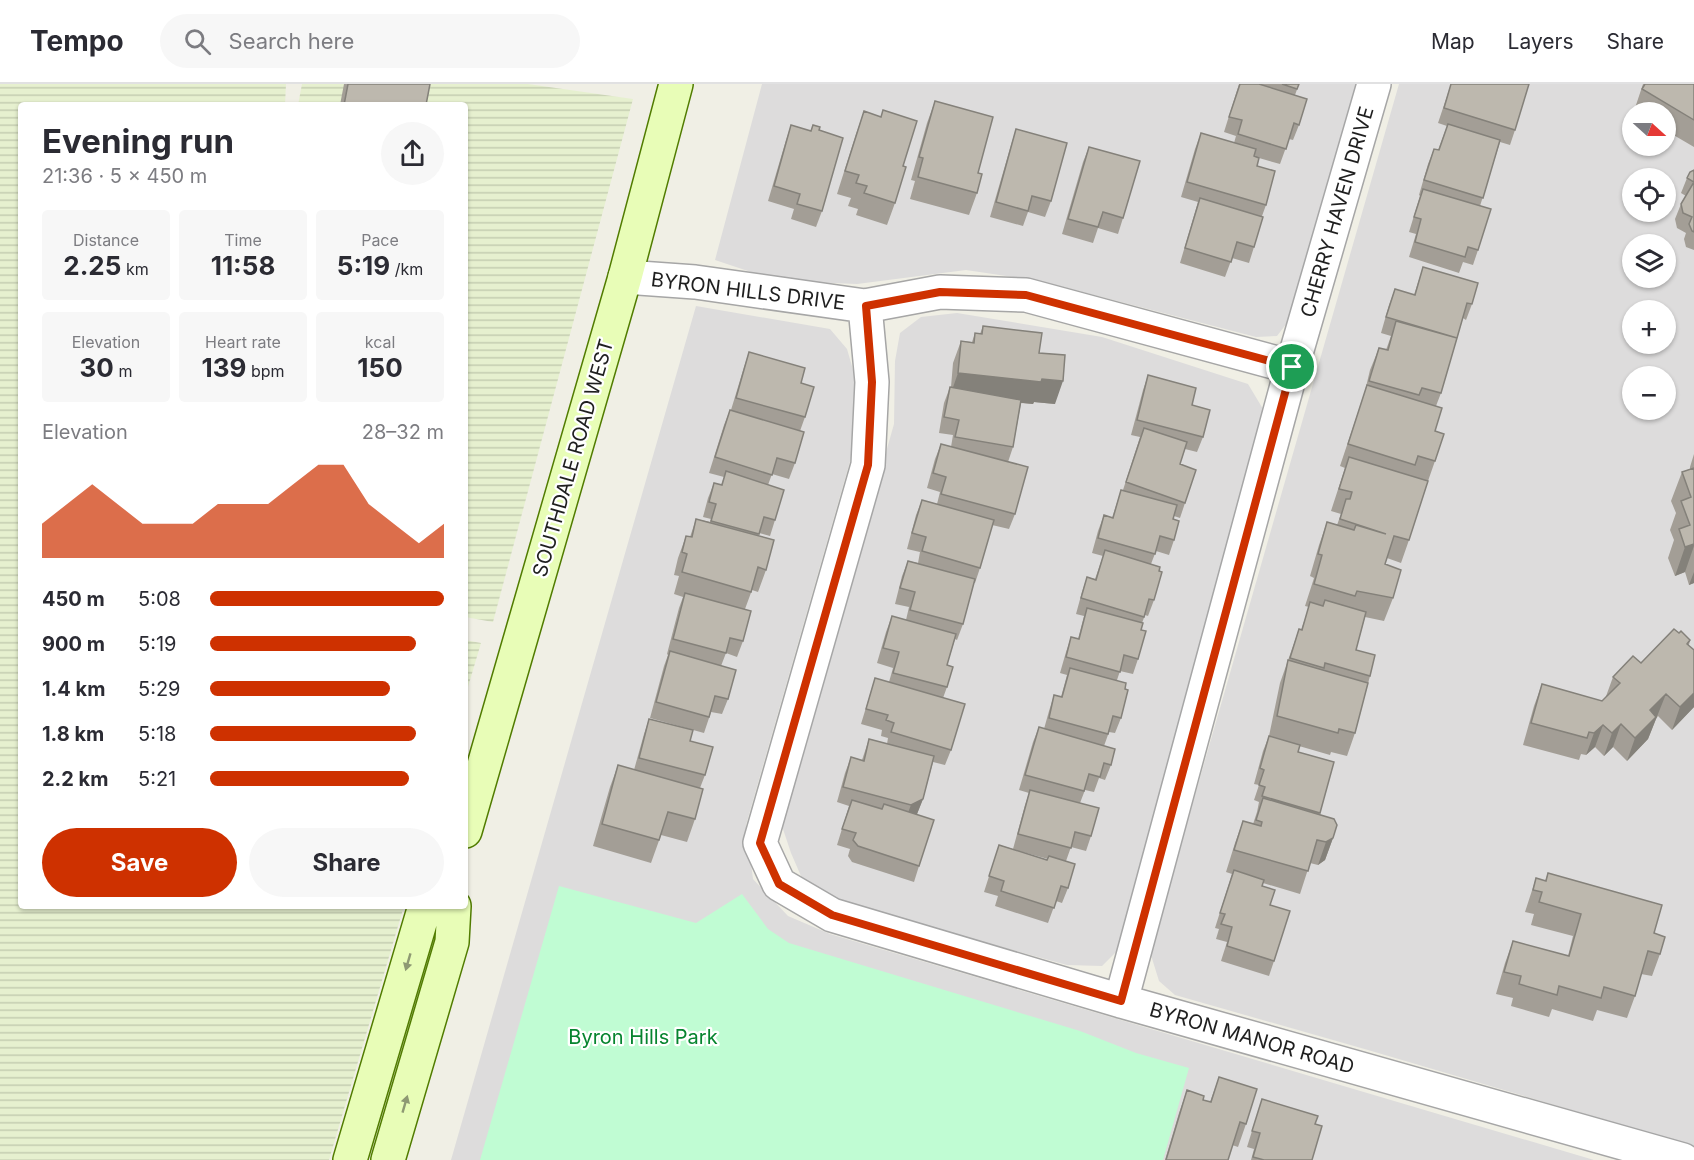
<!DOCTYPE html>
<html lang="en">
<head>
<meta charset="utf-8">
<style>
	:root { --surface:#fff; --page:#f7f7f7; --text:#2b2b33; --muted:#7c7c81; --line:#e1e1e2; --accent:#ce3100 }
	body { margin:0; font-family:Inter,sans-serif; background:var(--page); color:var(--text); height:100vh; display:flex; flex-direction:column; font-size:22px; white-space:nowrap }
	* { box-sizing:border-box; margin:0 }
	p { font-size:20px; color:var(--muted) }
	.icon { flex:none; width:33px; height:33px; fill:none; stroke:currentColor; stroke-width:2; stroke-linecap:round; stroke-linejoin:round }
	.map { position:relative; flex:1; overflow:hidden }
	.side { position:absolute; left:18px; top:18px; width:450px; height:807px; display:flex; flex-direction:column; background:var(--surface); border-radius:6px; box-shadow:0 2px 4px #0004 }
	.side>* { flex:none }
	.needle { width:39px; rotate:111deg }
	.controls { position:absolute; left:1622px; top:18px; display:grid; gap:12px }
	.controls a { display:grid; place-items:center; width:54px; height:54px; border-radius:50%; background:var(--surface); box-shadow:0 2px 4px #0004; font-size:30px }
	.pin { position:absolute; display:grid; place-items:center; width:51px; height:51px; color:#fff; margin:-26px; border:3px solid #fff; border-radius:50%; box-shadow:0 2px 6px #0007 }
	.round { display:grid; place-items:center; flex:none; width:63px; height:63px; border-radius:32px; background:var(--page) }
	.summary { display:flex; align-items:center; justify-content:space-between; height:102px; padding:0 24px }
	h1 { font-size:33px; font-weight:700; line-height:45px }
	.figures { display:grid; grid-template-columns:repeat(3,1fr); gap:9px; height:102px; padding:6px 24px }
	.figures div { display:grid; align-content:center; border-radius:6px; background:var(--page); text-align:center }
	.figures b { font-size:26px; font-weight:700 }
	.figures small { font-size:16px; font-weight:400 }
	.figures p { font-size:16px }
	.chart { height:168px; padding:12px 24px }
	.chart p { display:flex; justify-content:space-between }
	.chart svg { width:100%; height:108px; margin-top:6px; fill:var(--accent); opacity:.7 }
	.primary-button { display:flex; gap:12px; margin-top:auto; padding:12px 24px }
	.primary-button a { flex:1; height:69px; border-radius:36px; background:var(--accent); color:#fff; font-size:24px; font-weight:700; line-height:69px; text-align:center }
	.primary-button a+a { background:var(--page); color:var(--text) }
	ul { padding:0 24px; list-style:none; font-size:20px }
	li { display:grid; grid-template-columns:96px 72px 1fr; align-items:center; height:45px }
	li i { height:15px; border-radius:8px; background:var(--accent) }
	header { display:flex; align-items:center; gap:36px; box-sizing:border-box; height:84px; padding:0 30px; background:var(--surface); border-bottom:2px solid var(--line) }
	header strong { font-size:28px }
	nav { display:flex; gap:33px; margin-inline-start:auto; font-size:21px }
	.search { width:420px; height:54px; background:var(--page); display:flex; align-items:center; gap:15px; box-sizing:border-box; padding:0 21px; border-radius:33px; color:var(--muted); font-size:22px }
	.map>svg:first-child { display:block }
	.residential { fill:#dddcdc; fill-rule:evenodd }
	.farmland { fill:url(#farmland-rules) }
	.park { fill:#c0fcd3 }
	.lines { fill:none; stroke-linecap:round; stroke-linejoin:round }
	.street-casing { stroke:#a6a6a6; stroke-width:36 }
	.secondary-casing { stroke:#517c00; stroke-width:36 }
	.street { stroke:#fff; stroke-width:33 }
	.secondary { stroke:#e8fdb7; stroke-width:33 }
	.wall { fill:#a39e96; fill-rule:evenodd }
	.shaded-wall { fill:#84817a }
	.building { fill:#bdb8ae; stroke:#84817a; stroke-width:1.5 }
	.oneway { fill:#8e9973 }
	.route-casing { stroke:#fff; stroke-width:12 }
	.route { stroke:#ce3100; stroke-width:8 }
	.labels { text-anchor:middle; dominant-baseline:central; stroke-width:4.5; stroke-linejoin:round; paint-order:stroke }
	.street-label { font-size:20px; fill:#1f1f1f; stroke:#fff }
	.park-label { font-size:20px; fill:#06842f; stroke:#fff }
</style>
</head>
<body>
<header>
<strong>Tempo</strong>
<div class="search"><svg class="icon" aria-label="search" viewBox="0 0 24 24"><circle cx="10" cy="10" r="6"/><path d="M15 15l6 6"/></svg>Search here</div>
<nav><a>Map</a><a>Layers</a><a>Share</a></nav>
</header>
<div class="map">
<svg width="1694" height="1076" viewBox="0 0 1694 1076">
	<defs>
		<pattern id="farmland-rules" width="6" height="5" patternUnits="userSpaceOnUse" patternTransform="scale(1.5)"><rect width="6" height="5" fill="#e6f0cf"/><path d="M0 2.5h6" fill="none" stroke="#c5cdb1"/></pattern>
	</defs>
	<rect width="100%" height="100%" fill="#f0efe5"/>
	<path class="residential" d="M762,0H1357L1290,235L1277,252L1256,253L1040,197L966,186L857,200L807,198L763,192L715,176Z
		M1399,0H1694V1062L1368,966L1175,911L1159,897L1150,868ZM1632,28H1665V62H1632ZM1632,94H1665V128H1632ZM1632,160H1665V194H1632ZM1632,226H1665V260H1632ZM1632,292H1665V326H1632Z
		M696,222L830,245L847,265L856,296L855,360L746,741L753,795L788,832L830,850L1594,1076H451Z
		M957,229L1102,253L1248,300L1263,325L1117,867L1102,882L1067,881L839,818L804,799L791,769L781,739L894,340L895,277L900,249L921,233Z"/>
	<path class="farmland" d="M0,0H286L285,21H21V822H404L329,1076H0Z
		M302,0H528L633,15L493,538L465,533V21H298Z
		M465,556L481,559L465,613Z"/>
	<path class="park" d="M559,802L696,839L742,810L768,845L789,859L1080,947L1136,969L1189,984L1163,1076H480Z"/>
	<g class="lines">
		<defs>
			<path id="street" d="M625,193L695,198L865,222L940,208L1026,211L1292,283
				M865,222L872,298L868,381L760,759L779,800L832,831L1121,917L1683,1076
				M1121,917L1292,283L1374,0"/>
			<path id="secondary" d="M465,747L625,193L676,0
				M350,1076L425,822
				M388,1076L452,858L454,822"/>
		</defs>
		<use href="#street" class="street-casing"/>
		<use href="#secondary" class="secondary-casing"/>
		<use href="#street" class="street"/>
		<use href="#secondary" class="secondary"/>
	</g>
	<path class="wall" d="M344,0H430L426,21H340Z
		M1239,0H1299L1295,11L1299,41L1293,56L1289,55L1280,80L1259,74L1257,82L1266,121L1262,132L1254,163L1249,179L1232,174L1225,193L1180,179L1198,118L1181,113L1195,65L1201,49L1234,59L1236,52L1224,48Z
		M1451,0L1515,46L1510,61L1500,58L1480,122L1478,166L1473,181L1463,178L1459,189L1409,173L1416,150L1409,148L1420,112L1419,111L1428,80L1434,65L1438,66L1447,42L1438,39Z
		M1643,0H1694V63L1665,46V28H1636L1634,27Z
		M935,17L978,89L977,109L969,131L910,115L915,97L911,96L927,39Z
		M864,27L903,82L895,119L887,141L856,131L858,125L848,122L851,114L837,110L856,50Z
		M791,41L811,47L819,46L822,127L816,143L791,135L794,125L768,117L786,56Z
		M1016,45L1051,117L1045,133L1028,128L1023,142L990,133L1011,61Z
		M1089,63L1123,134L1118,150L1098,144L1093,159L1062,150L1083,78Z
		M1694,86V166L1686,163L1684,155L1686,149L1677,144L1675,135L1681,120L1686,112L1681,109L1687,94Z
		M1423,183L1472,220L1466,236L1463,234L1441,309L1436,322L1435,347V377L1428,397L1409,456L1401,479L1387,474L1385,480L1393,514L1384,537L1365,533L1356,566L1370,592L1355,649L1347,672L1331,668L1330,671L1299,662L1298,668L1334,678L1319,730L1333,754L1325,776L1318,781L1310,779L1300,810L1263,799L1262,802L1270,821L1274,877L1269,892L1221,877L1227,858L1216,855L1219,845L1215,844L1232,790L1226,788L1235,759L1243,737L1253,740L1257,728L1259,718L1254,716L1259,701L1254,700L1263,667L1269,652L1280,599L1299,545L1301,546L1309,523L1305,522L1314,494L1310,492L1319,461L1327,438L1337,441L1341,430L1331,427L1345,384L1340,382L1365,307L1370,286L1379,264L1386,266L1391,252L1381,249L1389,221L1395,205L1414,211Z
		M983,242L1039,269L1055,320L1034,318L1033,320L1021,319L1013,363L1008,378L1015,430L1009,445L992,441L980,484L975,499H974L963,540L957,556L955,555L947,581V603L943,614L951,666L945,681L933,678L923,715L917,730H916L919,782L914,798L852,778L848,772L850,765L837,761L849,722L837,718L845,689L851,673L862,676L869,655L887,660L888,654L881,652L882,646L861,640L875,594L889,598L893,584L877,579L886,548L892,532L906,536L909,523L895,520L902,492L908,477L918,479L920,468L907,465L916,431L922,416L937,420L940,408L927,404L935,375L941,360L951,363L953,351L939,349L944,319L950,303H951L953,279L961,257L972,258L975,249L980,250Z
		M749,268L801,299L805,333L800,347L795,379L789,395L772,390L768,401L775,436L770,452L759,449L758,452L766,486L758,508L752,506L745,525L743,557L737,573L726,569L721,582L728,615L722,630L711,628L704,649L650,634L664,582L668,571L667,570L679,524L683,513L674,510L679,492L674,491L678,474L686,452L690,453L696,435L710,438L711,435L703,433L708,414L714,399L721,401L724,393L709,389L724,341L730,326H731L744,283Z
		M1148,291L1192,321L1203,353L1197,368L1185,365L1180,380L1196,386L1180,434L1174,432L1173,435L1174,456L1169,471L1156,467L1151,480L1154,516L1148,532L1145,531L1142,539L1138,575L1133,590L1120,587L1117,596L1121,634L1115,649L1109,648L1104,662L1111,681L1105,696L1099,694L1094,708L1085,706L1080,719L1091,752L1086,767L1071,763L1066,777L1068,804L1062,819L1056,817L1048,839L995,822L998,812L984,808L999,761L1013,765L1025,721L1029,709L1019,706L1033,658L1039,643L1044,645L1049,627L1054,611L1061,613L1067,591L1060,589L1066,568L1071,553L1078,555L1084,532L1076,530L1082,508L1087,493L1095,495L1103,472L1092,469L1098,447L1104,431L1112,434L1121,406H1123L1140,353L1131,351L1143,306ZM1019,767L1048,775L1047,776Z
		M1694,370V499L1689,501L1685,488L1675,492L1668,474L1674,456L1670,446L1676,429L1671,417L1682,388L1690,385V383Z
		M1679,549L1690,556L1689,561L1694,623L1672,646L1658,632L1656,635L1648,655L1627,677L1613,663L1604,672L1595,663L1586,671L1581,670L1579,676L1523,661L1534,622L1542,600L1602,617L1605,615L1613,593L1641,579Z
		M649,635L690,657L705,691L700,704L695,735L687,758L661,751L651,779L593,762L610,703L618,681L634,686L644,650Z
		M1548,789L1654,849L1660,870L1652,892L1641,890L1635,912L1627,934L1597,926L1593,937L1552,925L1549,933L1511,922L1513,914L1496,910L1505,879L1513,857L1568,872L1573,852L1531,841L1534,830L1525,828L1536,794L1545,797Z
		M1219,993L1246,1040L1238,1063L1232,1061L1228,1076H1165L1179,1029L1187,1006L1203,1016L1210,1018Z
		M1262,1015L1315,1040L1312,1076H1251L1254,1065L1247,1063Z"/>
	<path class="shaded-wall" d="M958,289L1042,295L1063,297L1055,320L1034,318L1033,320L950,312Z
		M1694,460V462L1685,488L1675,492L1685,463Z
		M1694,488V499L1689,501Z
		M1694,609V623L1672,646L1680,623Z
		M1666,610L1648,655L1627,677L1635,654L1650,626Z
		M1621,640L1613,663L1604,672L1612,649Z
		M1603,641L1595,663L1586,671L1594,649Z
		M923,715L917,730L905,736L911,721Z
		M1333,754L1325,776L1318,781L1326,758Z"/>
	<path class="building" d="M348,0H430L426,21H344Z
		M1240,0H1259L1307,15L1299,41L1294,39L1286,65L1238,50L1242,36L1229,33Z
		M1282,0H1299L1297,5Z
		M1451,0H1529L1515,46L1444,24Z
		M1645,0H1694V36L1642,5Z
		M935,17L993,33L978,89L982,90L977,109L918,93L923,74L919,73Z
		M883,26L917,37L903,82L906,83L895,119L864,109L867,102L856,99L859,91L845,87L864,27L881,33Z
		M1448,40L1500,56L1483,114L1424,96L1434,65L1439,66Z
		M791,41L811,47L813,41L820,43L819,46L843,54L822,127L797,120L800,110L774,102Z
		M1016,45L1067,59L1051,117L1032,112L1028,127L996,118Z
		M1201,49L1256,65L1254,72L1259,74L1257,82L1275,87L1266,121L1187,98Z
		M1089,63L1140,77L1123,134L1103,128L1098,143L1068,135Z
		M1694,86V148L1692,147L1689,140L1692,133L1683,129L1681,120L1694,98L1687,94L1690,88Z
		M1423,105L1491,125L1478,166L1468,163L1465,173L1415,158L1421,135L1414,133Z
		M1200,114L1263,133L1254,163L1237,158L1231,178L1185,164Z
		M1423,183L1478,199L1472,220L1467,219L1457,254L1386,233L1395,205L1415,211Z
		M1396,237L1457,254L1441,309L1422,304L1419,311L1369,297L1379,264L1388,266Z
		M983,242L1042,249L1039,269L1065,271L1063,297L1042,295L1041,298L958,289L961,257L974,259L975,249L982,250Z
		M749,268L805,284L801,299L814,303L805,333L736,314Z
		M1148,291L1196,304L1192,321L1210,326L1203,353L1137,336Z
		M1367,301L1442,324L1435,347L1444,350L1435,377L1418,372L1415,381L1348,360Z
		M950,303L1021,316L1013,363L955,353L959,336L944,333Z
		M730,326L804,348L795,379L777,374L772,391L715,373Z
		M1144,344L1187,358L1180,380L1196,386L1185,419L1126,398Z
		M941,360L1028,383L1015,430L941,410L946,393L933,389Z
		M1349,373L1428,397L1409,456L1394,452L1385,480L1401,486L1393,514L1357,507L1355,512L1314,500L1322,471L1318,470L1327,438L1354,446L1356,441L1386,450L1340,435L1346,415H1350L1352,408L1339,405Z
		M1694,384V460L1685,463L1679,445L1690,441L1681,417L1691,413L1682,388Z
		M726,387L784,406L775,436L764,433L759,450L711,437L716,420L709,418L714,399L722,401Z
		M1121,406L1177,421L1173,435L1179,437L1174,456L1160,452L1155,470L1098,454L1104,431L1113,434Z
		M922,416L994,436L980,484L922,467L926,453L912,449Z
		M696,435L774,456L766,486L758,483L751,508L682,488L687,470L682,468L686,452L692,453Z
		M1105,466L1160,483L1159,487L1162,488L1154,516L1149,515L1144,533L1081,514L1087,493L1096,496Z
		M908,477L975,495L963,540L910,526L915,508L900,504Z
		M685,509L751,527L743,557L730,554L726,569L673,555Z
		M1325,516L1366,528L1356,566L1375,571L1370,592L1325,579L1324,584L1290,574L1299,545L1302,546L1310,518L1323,522Z
		M1087,524L1143,539L1141,546L1146,547L1138,575L1124,571L1120,588L1066,573L1071,553L1079,555Z
		M892,532L956,550L947,581L953,583L947,603L893,589L899,568L883,564Z
		M1674,545L1679,549L1681,547L1690,556L1687,560L1694,566V609L1680,623L1666,610L1650,626L1656,633L1635,654L1621,640L1612,649L1603,641L1594,649L1589,648L1587,654L1531,639L1542,600L1602,617L1620,599L1613,593L1633,572L1641,579Z
		M670,567L736,586L728,615L715,612L709,633L656,618Z
		M1288,576L1368,599L1355,649L1339,645L1338,649L1277,632Z
		M1070,584L1126,599L1125,605L1128,606L1121,634L1113,632L1108,650L1049,634L1054,611L1062,613Z
		M875,594L965,620L951,666L891,648L894,639L886,636L888,631L866,625Z
		M649,635L693,646L690,657L713,663L705,691L639,674Z
		M1039,643L1115,665L1111,681L1104,679L1100,693L1089,690L1084,707L1025,691Z
		M1269,652L1300,661L1298,668L1334,678L1320,729L1262,712L1265,703L1259,701L1264,686L1260,684Z
		M869,655L934,672L923,715L911,721L843,703L851,673L864,677Z
		M618,681L703,705L695,735L668,728L659,756L602,740Z
		M1030,706L1099,724L1091,752L1075,748L1071,764L1018,750Z
		M1263,714L1334,735L1337,741L1333,754L1326,758L1317,756L1308,787L1234,766L1243,737L1261,742L1262,738L1256,736Z
		M852,716L882,725L884,720L934,736L919,782L858,762L853,756L856,749L842,745Z
		M999,761L1047,776L1049,772L1075,780L1068,804L1061,802L1054,824L1001,807L1004,797L989,792Z
		M1234,786L1264,796L1262,802L1275,806L1270,821L1290,827L1274,877L1227,862L1232,843L1221,840L1225,830L1220,829Z
		M1548,789L1662,821L1654,849L1665,853L1660,870L1648,867L1635,912L1604,903L1601,914L1559,902L1557,911L1519,900L1521,892L1504,888L1513,857L1569,872L1581,830L1539,818L1542,808L1533,806L1536,794L1546,797Z
		M1219,993L1257,1005L1246,1040L1240,1038L1228,1076H1166L1187,1006L1204,1012L1203,1016L1211,1018Z
		M1262,1015L1318,1032L1315,1040L1322,1042L1312,1076H1264L1253,1073L1260,1049L1252,1047Z"/>
	<defs><path id="oneway-solid" d="M-6-.8H1V-3.2L6.5 0L1 3.2V.8H-6Z" transform="scale(1.5)"/></defs>
	<g class="oneway">
		<use href="#oneway-solid" transform="translate(408 878) rotate(106)"/>
		<use href="#oneway-solid" transform="translate(405 1020) rotate(-74)"/>
	</g>
	<g class="lines">
		<defs>
			<path id="route" d="M940,208L1026,211L1292,283L1121,917L832,831L779,800L760,759L868,381L872,298L866,222Z"/>
		</defs>
		<use href="#route" class="route-casing"/>
		<use href="#route" class="route"/>
	</g>
	<g class="labels">
		<g class="street-label">
			<text transform="translate(1337 128) rotate(-74)">CHERRY HAVEN DRIVE</text>
			<text transform="translate(748 207) rotate(7)">BYRON HILLS DRIVE</text>
			<text transform="translate(573 374) rotate(-74)">SOUTHDALE ROAD WEST</text>
			<text transform="translate(1252 954) rotate(16)">BYRON MANOR ROAD</text>
		</g>
		<g class="park-label">
			<text x="643" y="953">Byron Hills Park</text>
		</g>
	</g>
</svg>
<div class="controls">
<a><svg class="needle" viewBox="-14 -14 28 28"><path d="M0-13l5 13h-10z" fill="#e53935"/><path d="M0 13l5-13h-10z" fill="#7c7c81"/></svg></a>
<a><svg class="icon" aria-label="locate" viewBox="0 0 24 24"><circle cx="12" cy="12" r="6"/><path d="M12 2v4M12 18v4M2 12h4M18 12h4"/></svg></a>
<a><svg class="icon" aria-label="layers" viewBox="0 0 24 24"><path d="M12 4l9 5-9 5-9-5zM3 14l9 5 9-5"/></svg></a>
<a>+</a>
<a>−</a>
</div>
<div class="pin" style="left:1292px;top:283px;background:#1e9e55"><svg class="icon" aria-label="arrive" viewBox="0 0 24 24"><path d="M6 21V4h12l-3 4 3 4H6"/></svg></div>
<section class="side">
<div class="summary"><div><h1>Evening run</h1><p>21:36 · 5 × 450 m</p></div><a class="round"><svg class="icon" aria-label="share" viewBox="0 0 24 24"><path d="M12 15V3M7 8l5-5 5 5M5 13v7h14v-7"/></svg></a></div>
<div class="figures">
<div><p>Distance</p><b>2.25<small> km</small></b></div>
<div><p>Time</p><b>11:58</b></div>
<div><p>Pace</p><b>5:19<small> /km</small></b></div>
</div>
<div class="figures">
<div><p>Elevation</p><b>30<small> m</small></b></div>
<div><p>Heart rate</p><b>139<small> bpm</small></b></div>
<div><p>kcal</p><b>150</b></div>
</div>
<div class="chart"><p><span>Elevation</span>28–32 m</p>
<svg viewBox="0 0 160 44" preserveAspectRatio="none"><path d="M0 44V30L10 22L20 14L30 22L40 30L50 30L60 30L70 22L80 22L90 22L100 14L110 6L120 6L130 22L140 30L150 38L160 30V44z"/></svg>
</div>
<ul>
<li><b>450 m</b>5:08<i style="width:100%"></i></li>
<li><b>900 m</b>5:19<i style="width:88%"></i></li>
<li><b>1.4 km</b>5:29<i style="width:77%"></i></li>
<li><b>1.8 km</b>5:18<i style="width:88%"></i></li>
<li><b>2.2 km</b>5:21<i style="width:85%"></i></li>
</ul>
<div class="primary-button"><a>Save</a><a>Share</a></div>
</section>
</div>
</body>
</html>
